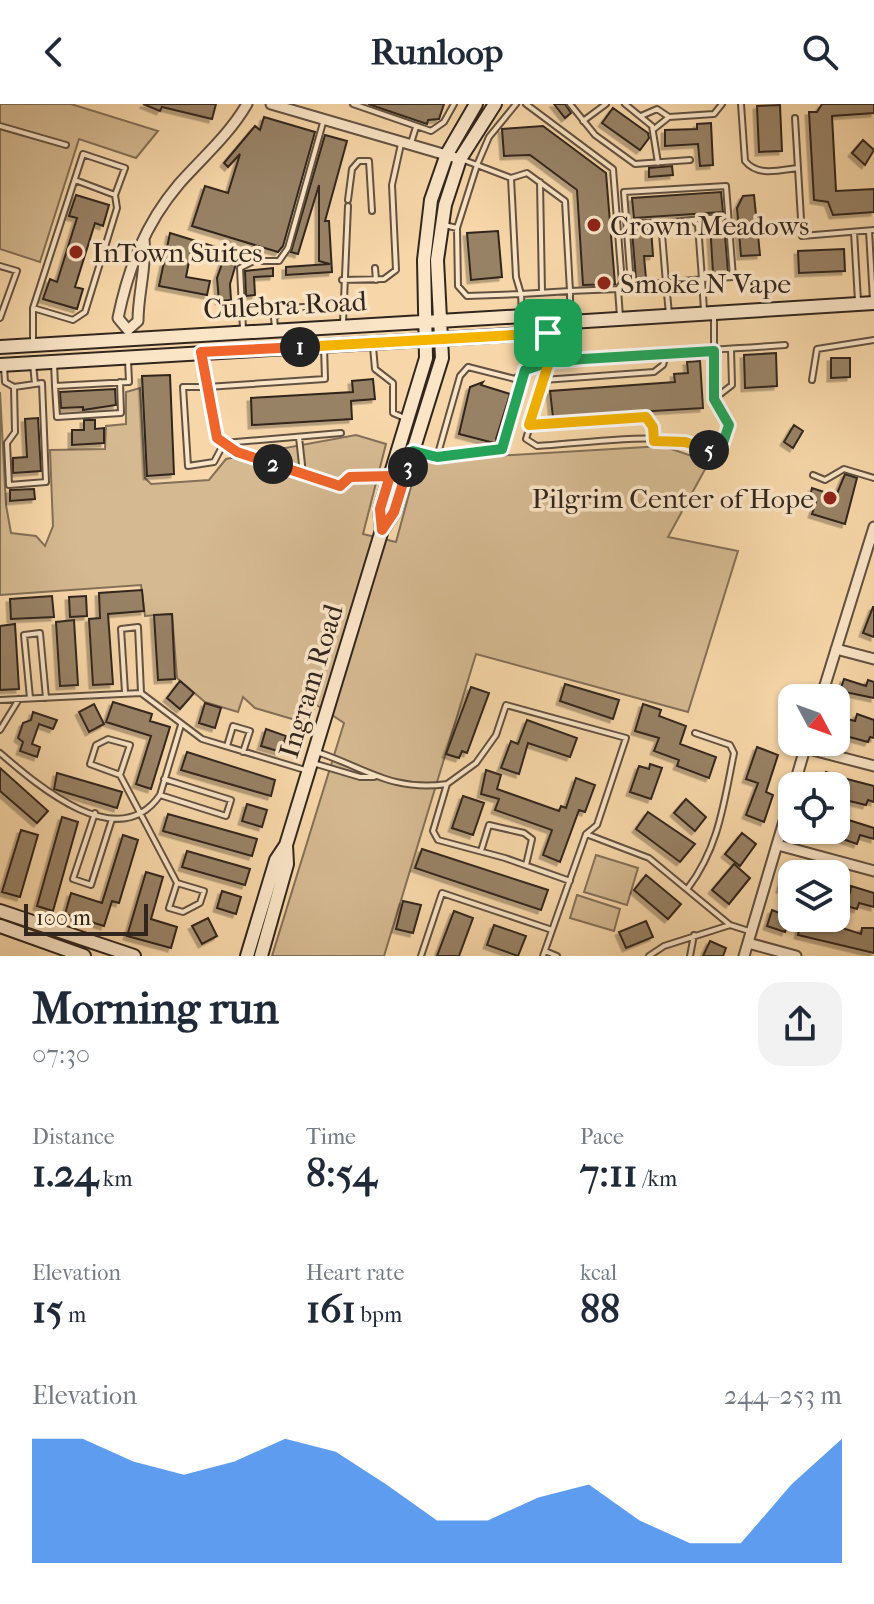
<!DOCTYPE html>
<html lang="en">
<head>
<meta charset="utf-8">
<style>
	:root { --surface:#fff; --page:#f2f2f3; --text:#1f2937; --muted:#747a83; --accent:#1a73e8 }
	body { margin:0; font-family:"IM FELL French Canon",serif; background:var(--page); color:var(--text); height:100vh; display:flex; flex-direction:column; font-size:30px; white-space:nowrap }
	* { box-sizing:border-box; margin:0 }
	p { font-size:26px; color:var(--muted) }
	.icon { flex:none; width:44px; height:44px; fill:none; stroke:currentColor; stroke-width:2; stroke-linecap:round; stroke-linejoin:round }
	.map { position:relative; height:852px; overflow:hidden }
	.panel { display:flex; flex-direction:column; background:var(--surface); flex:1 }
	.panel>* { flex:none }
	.needle { width:52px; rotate:131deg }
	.controls { position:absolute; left:778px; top:580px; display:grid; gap:16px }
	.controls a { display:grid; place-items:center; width:72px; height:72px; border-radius:16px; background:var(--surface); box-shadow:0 2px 6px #0004; font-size:40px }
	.scale { position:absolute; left:24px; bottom:20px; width:124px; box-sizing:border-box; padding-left:8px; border:4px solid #31261e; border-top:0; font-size:22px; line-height:28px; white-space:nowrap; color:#31261e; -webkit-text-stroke:6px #fae5c7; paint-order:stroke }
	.pin { position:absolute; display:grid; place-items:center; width:68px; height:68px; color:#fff; margin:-34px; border-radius:16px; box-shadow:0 4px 12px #0006 }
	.km { position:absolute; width:40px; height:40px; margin:-20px; border-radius:50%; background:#222; color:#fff; font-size:22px; line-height:40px; text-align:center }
	.round { display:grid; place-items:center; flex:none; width:84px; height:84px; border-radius:24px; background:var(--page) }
	.headline { display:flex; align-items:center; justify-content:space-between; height:136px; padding:0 32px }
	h1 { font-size:44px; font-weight:700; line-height:60px }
	.figures { display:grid; grid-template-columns:repeat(3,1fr); gap:12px; height:136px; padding:8px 32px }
	.figures div { display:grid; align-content:center }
	.figures b { font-size:40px; font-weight:700 }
	.figures small { font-size:22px; font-weight:400 }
	.figures p { font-size:22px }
	.chart { height:224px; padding:16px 32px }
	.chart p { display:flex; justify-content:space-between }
	.chart svg { width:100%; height:144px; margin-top:8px; fill:var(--accent); opacity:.7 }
	header { display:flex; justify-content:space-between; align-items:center; height:104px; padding:0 32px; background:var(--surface); font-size:36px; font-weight:700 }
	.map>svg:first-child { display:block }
	.green { fill:#d5b991; stroke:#837058; stroke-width:2 }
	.building { fill:#988266; stroke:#31261e; stroke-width:2; filter:url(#shadow) }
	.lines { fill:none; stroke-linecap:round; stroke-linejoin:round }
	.lane-casing { stroke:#625241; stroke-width:8 }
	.street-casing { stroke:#625241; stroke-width:13 }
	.secondary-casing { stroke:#31261e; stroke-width:16 }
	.lane { stroke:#fae5c7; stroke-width:4 }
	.street { stroke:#fae5c7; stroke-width:9 }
	.secondary { stroke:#fae5c7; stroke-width:12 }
	.split-1-casing { stroke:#fff; stroke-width:16 }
	.split-2-casing { stroke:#fff; stroke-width:16 }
	.split-3-casing { stroke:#fff; stroke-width:16 }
	.split-4-casing { stroke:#fff; stroke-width:16 }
	.split-5-casing { stroke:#fff; stroke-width:16 }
	.split-6-casing { stroke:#fff; stroke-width:16 }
	.split-1 { stroke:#f5b400; stroke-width:10 }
	.split-2 { stroke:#f0652b; stroke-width:10 }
	.split-3 { stroke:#f0652b; stroke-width:10 }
	.split-4 { stroke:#22a559; stroke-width:10 }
	.split-5 { stroke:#22a559; stroke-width:10 }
	.split-6 { stroke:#f5b400; stroke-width:10 }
	.poi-dot { fill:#8f2418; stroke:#fae5c7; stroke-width:3 }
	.labels { text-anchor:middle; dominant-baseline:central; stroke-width:7; stroke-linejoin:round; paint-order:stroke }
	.poi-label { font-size:28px; fill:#31261e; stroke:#fae5c7; text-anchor:start }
	.street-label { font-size:28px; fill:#31261e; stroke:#fae5c7 }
</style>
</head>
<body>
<header><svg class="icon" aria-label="back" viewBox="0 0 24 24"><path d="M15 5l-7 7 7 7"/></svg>Runloop<svg class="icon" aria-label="search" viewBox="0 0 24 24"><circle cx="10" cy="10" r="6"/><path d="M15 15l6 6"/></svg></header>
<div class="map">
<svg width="874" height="852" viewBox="0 0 874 852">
	<defs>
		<filter id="shadow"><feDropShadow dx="-3.5" dy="3.5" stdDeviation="0" flood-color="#0004"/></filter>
	</defs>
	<rect width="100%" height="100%" fill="#f7d7a9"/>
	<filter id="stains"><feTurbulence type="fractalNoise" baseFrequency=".0025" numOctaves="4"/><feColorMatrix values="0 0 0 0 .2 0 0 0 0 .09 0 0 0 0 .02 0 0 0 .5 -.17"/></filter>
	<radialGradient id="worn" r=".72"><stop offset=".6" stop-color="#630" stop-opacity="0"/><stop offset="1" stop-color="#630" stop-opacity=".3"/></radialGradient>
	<path class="green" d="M0,0H71L158,27L136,54L79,35L40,158L0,145Z
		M140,284L145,374L151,380L209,376L226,355L356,331L386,340L363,430L396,438L418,357L450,358L461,354L663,342L709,358L668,433L738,447L688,608L476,550L384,852H272L344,619L315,600L309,620L255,604L243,593L238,608L205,598L177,574L172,510L145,512L141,481L0,491V288L6,401L11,429L36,432L45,442L53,422L50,346L105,345L106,322L126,320V288Z
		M596,751L638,764L627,801L584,788Z
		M577,791L620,805L614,827L570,814Z"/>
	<path class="building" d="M143,0H216L212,15L162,3L160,7Z
		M368,0H444L439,15L428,16L427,20Z
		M554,0H565L571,9L565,14Z
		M822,0H874V9L832,12L836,87L874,85V108L833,111L828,98L814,96L809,8H817Z
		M780,1L782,47L759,48L757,2Z
		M613,4L648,29L649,34L640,46L602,19Z
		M264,13L315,28L283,142L278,148L192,122L205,82L228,89L240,50L228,63L224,59L255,22L260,26Z
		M711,19L713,61L700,62L698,40L665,42V26L697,25V20Z
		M543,22L606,69L615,180L583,181L577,86L530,51L504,52L502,25Z
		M325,31L347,37L325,117H329L332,168L286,171V163L330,160L319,157V81L298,150L291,148Z
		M863,36L874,46L865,61L852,49Z
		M672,62L673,71L649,73V64Z
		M721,88L723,108L634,114L632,94Z
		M76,91L109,101L103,122L95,119L75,183L83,185L77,205L43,195L50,175L57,178L77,114L69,112Z
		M754,91L760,151L741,152L737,104L743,92Z
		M724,118L728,168L713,169L710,119Z
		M651,124L653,152H644L646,175H636L632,126Z
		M498,127L502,173L471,176L467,129Z
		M170,129L235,149L234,152L238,153L230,180L231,196L219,197L217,174L223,157L216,152L191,147L186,173L210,177L207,191L159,182Z
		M844,145L845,167L799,169L798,147Z
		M273,164V172L254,173L255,191L246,192L245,167Z
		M776,249L777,282L745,284L744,251Z
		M831,254H850V273L831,274Z
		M700,257L703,304L553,313L550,287L675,278L674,270L688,269L687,258Z
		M170,271L174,370L147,372L142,272Z
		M373,275L375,295L351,297L352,315L252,321L251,294L353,288L352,277Z
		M483,278L481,281L510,290L496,335L498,340L459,330L470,283Z
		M115,285L116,301L83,306V303L61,304L60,288Z
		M38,314L41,367L13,369V354L27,353L25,315Z
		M84,316H95V325L104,324V339L72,341V326H84Z
		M794,321L803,327L793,344L784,338Z
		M845,370L857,374L845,420L812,410L816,398L809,396L812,384L836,392Z
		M34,385L35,395L10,397V386Z
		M142,486L144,507L108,510L113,580L93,581L89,515L100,514L99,489Z
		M52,492L54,513L11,515L10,495Z
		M86,492L87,512L70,513L69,493Z
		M873,503H874V533L863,529Z
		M172,510L175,575L158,576L154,511Z
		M74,516L78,581L60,582L56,518Z
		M15,520L19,585L0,586V522Z
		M844,575L866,582L868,576L874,578V594L840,587Z
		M180,577L194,589L180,605L167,594Z
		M565,580L619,596L613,615L560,597Z
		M471,583L489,589L467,649L462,647L459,654L446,650Z
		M113,598L152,610L150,617L170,623L151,685L136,680L151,632L106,618Z
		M205,599L221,604L215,624L199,619Z
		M94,600L104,620L89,628L79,608Z
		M643,600L661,606L659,612L686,622L680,640L716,653L709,674L677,662L679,656L654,647L659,634L635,627Z
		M33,608L57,616L53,625L39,620L32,640L40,643L37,653L20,647L23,638L18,634L23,619L31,616Z
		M857,610L874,616V634L870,633L868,638L838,630L836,612L855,617Z
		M527,616L577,634L570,653L528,639L519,670L501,664L511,637L518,640Z
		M266,625L286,632L281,648L261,642Z
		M757,643L778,651L766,688L773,691L764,718L746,711L758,679L746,675Z
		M187,648L275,676L271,692L181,666Z
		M650,660L662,664L651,695L630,688L639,662L649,665Z
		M0,664L48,707L37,719L0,687Z
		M486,666L501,671L497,685L559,707L561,702L566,704L576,674L595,681L585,708L579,706L560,758L543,751L552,726L495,706L499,695L481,690Z
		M826,668L834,671L831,682H812L816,670L824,673Z
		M57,669L122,688L117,704L54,685Z
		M847,675L874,682V698L868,696L866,701L841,695Z
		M463,692L484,699L473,731L452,724Z
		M686,695L706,713L695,727L674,709Z
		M247,700L267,706L262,723L242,717Z
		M648,708L695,740L680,758L636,725Z
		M168,710L257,735L252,752L163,727Z
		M836,712L874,724V735L860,731L857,740L822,728L836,726Z
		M62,713L78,718L53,807L37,802Z
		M21,726L38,731L20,793L2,788Z
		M742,729L756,740L740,762L725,750Z
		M123,731L138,736L119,799L112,797L104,822L65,810L71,789L102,799Z
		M422,745L548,786L541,806L415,764Z
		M187,747L250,765L245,781L182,763Z
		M734,760L750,774L729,800L712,786Z
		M785,766L792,768V788L780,785Z
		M146,768L163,773L151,815L177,823L171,844L127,832Z
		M646,771L681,800L668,815L634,786Z
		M851,782L874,789V803L859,799L857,805L836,799V785L850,789Z
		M222,787L241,793L236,810L217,804Z
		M403,797L421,801L413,829L396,825Z
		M772,806L792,814H832L836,822L861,830L862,824H874V849L798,831L800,822L788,819L785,828L767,822Z
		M454,807L473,814L459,852H437Z
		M208,814L217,832L202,840L192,822Z
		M646,817L653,833L626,844L619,828Z
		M494,821L526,832L518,852L487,841Z
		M710,837L726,844L723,852H703Z"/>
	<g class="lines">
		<defs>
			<path id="lane" d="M353,0L431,27L444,18L454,0
				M526,0L613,65L622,179L618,185L620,213
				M570,0L595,31L635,60L690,56
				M625,0L652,22L658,59
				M741,0L745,57C758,73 780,66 798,64
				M641,12L657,5L669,13
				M795,14L802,132L874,126
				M583,17L606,0
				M0,22L66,41
				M654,25L669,13L714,10L722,0
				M411,39L416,23
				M461,55L477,61L489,33L516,0
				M511,74L516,173L521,190L570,187V216
				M75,76L115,91
				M540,78L542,188
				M348,96L352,65L359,57H369L372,107
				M692,116L698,121L702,175L666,179L662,130L665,119Z
				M692,116L728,112
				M627,119H665
				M444,121L457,124L477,61L511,74L527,69L565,97L570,187L618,185
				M457,124L458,182L467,192L521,190L522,209
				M869,127L873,196
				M854,128L858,197
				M0,162L17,167L0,214
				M375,164L376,176
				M342,176L384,175L396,166L392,81L401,40
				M33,204L73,216L85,208L117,104L115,91L125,64L83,50L33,204V238
				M669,210L666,179L631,180L624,88L726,82L733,173L702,175L704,207
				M714,211V295L729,321L721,345C709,350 698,341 686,338C648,329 577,340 537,342L526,335L549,258C627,249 706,247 785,241
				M343,219L348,102
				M275,223L274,214L285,204L342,201
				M243,225L240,164L254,157H279L288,144L324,15
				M324,243L325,275L207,283L217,334L237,348L340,382L350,373L388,372
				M373,243L375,265L393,279V309L407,315
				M202,251L207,283H183L188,362L214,358L224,339L341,329
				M54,259L55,282L129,278L128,256
				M33,260L35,280L42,279L46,378L9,381L7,339L15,328L14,283L35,280
				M4,263L5,278L14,283
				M543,276L654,268L663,261L666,251
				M812,276L817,245L874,236
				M55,282L57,313L121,309L120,278
				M714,295L732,281L731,245
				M529,321L646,313L653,323L654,337
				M299,333L303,370
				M415,347L437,353L502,345L525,266L549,258L548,231
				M437,353L460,272L468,263L515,275L523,268
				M813,371L825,376L844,365L874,374
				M125,588L121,525L138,523L141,588
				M30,594L24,531L40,529L46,594
				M0,596L141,589L202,635L305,666
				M0,626L19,595
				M227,642L233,622L250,627L243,648
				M317,648C366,664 392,688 447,680
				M0,649C36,680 118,752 160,691L181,621
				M313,659L360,673H374
				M120,671L130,641L108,635L96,641L90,660L120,671L177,779L169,804L183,808L200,799L204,787L177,779
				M160,691L226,712L231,696L164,675
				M95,709L73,775L91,781L112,715
				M481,747L489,721L524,729L532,735L526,761
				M570,777L505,754L438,736L433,727L447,680L476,659L496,631L506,601L626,634L597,721L586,730
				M688,784C719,743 724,698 734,649L730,641L695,629
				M545,847L557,852
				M421,852L442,789L552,826
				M543,852L586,730L649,754L730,821L749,827
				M649,852L664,842L730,821
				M690,852L694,831"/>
			<path id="street" d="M271,0L460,55
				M128,226L118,214C128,165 145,120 179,80C202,54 229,31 247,0
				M128,226L138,217C138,189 147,162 144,135
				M836,545L874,555
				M821,594L874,423
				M805,644L874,662
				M794,682L806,641
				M778,741L874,767
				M748,839L796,852
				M744,852L792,690"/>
			<path id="secondary" d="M0,243L523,212L558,210L570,218L874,199
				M0,261L560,228L570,218
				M382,426L380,405L426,254L424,156L431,96L447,50L476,0
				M0,807L134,852
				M0,822L84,852
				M247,852L276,756L286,741L382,426L394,408L442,254L437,156L445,101L460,55L495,0
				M261,852L287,760L286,741"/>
		</defs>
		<use href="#lane" class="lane-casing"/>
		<use href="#street" class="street-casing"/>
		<use href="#secondary" class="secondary-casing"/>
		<use href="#lane" class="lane"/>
		<use href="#street" class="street"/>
		<use href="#secondary" class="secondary"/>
	</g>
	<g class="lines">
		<defs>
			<path id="split-1" d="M300,243L548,229"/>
			<path id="split-2" d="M273,360L237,348L217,334L201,248L300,243"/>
			<path id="split-3" d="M273,360L340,382L350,373L390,372L380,405L382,426L394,408L408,363"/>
			<path id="split-4" d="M408,363L413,347L437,353L502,345L525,266L549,258L583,255"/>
			<path id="split-5" d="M583,255L714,247V295L729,321L721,345L709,346"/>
			<path id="split-6" d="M548,229L549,258L529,321L646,313L653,323L654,337L685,338L709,346"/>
		</defs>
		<use href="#split-1" class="split-1-casing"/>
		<use href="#split-2" class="split-2-casing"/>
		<use href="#split-3" class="split-3-casing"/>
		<use href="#split-4" class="split-4-casing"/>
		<use href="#split-5" class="split-5-casing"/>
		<use href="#split-6" class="split-6-casing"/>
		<use href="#split-1" class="split-1"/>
		<use href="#split-2" class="split-2"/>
		<use href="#split-3" class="split-3"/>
		<use href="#split-4" class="split-4"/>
		<use href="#split-5" class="split-5"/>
		<use href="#split-6" class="split-6"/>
	</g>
	<g class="poi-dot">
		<circle cx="594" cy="121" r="8"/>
		<circle cx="76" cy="148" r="8"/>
		<circle cx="604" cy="179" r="8"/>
		<circle cx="830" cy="394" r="8"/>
	</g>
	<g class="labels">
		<g class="poi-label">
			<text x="610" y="121">Crown Meadows</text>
			<text x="92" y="148">InTown Suites</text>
			<text x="620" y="179">Smoke N Vape</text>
			<text x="814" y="394" text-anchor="end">Pilgrim Center of Hope</text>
		</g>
		<g class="street-label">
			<text transform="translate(285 201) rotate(-3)">Culebra Road</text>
			<text transform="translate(311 577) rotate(-73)">Ingram Road</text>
		</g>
	</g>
	<rect width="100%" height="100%" filter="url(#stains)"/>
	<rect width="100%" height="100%" fill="url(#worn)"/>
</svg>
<div class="controls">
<a><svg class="needle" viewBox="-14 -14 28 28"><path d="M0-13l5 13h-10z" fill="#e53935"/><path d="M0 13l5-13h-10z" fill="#747a83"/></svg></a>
<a><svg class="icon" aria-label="locate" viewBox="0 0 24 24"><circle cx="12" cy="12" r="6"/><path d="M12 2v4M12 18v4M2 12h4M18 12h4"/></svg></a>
<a><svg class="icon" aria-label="layers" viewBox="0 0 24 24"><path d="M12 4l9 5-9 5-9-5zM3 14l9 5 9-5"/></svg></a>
</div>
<div class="scale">100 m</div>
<div class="pin" style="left:548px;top:229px;background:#1e9e55"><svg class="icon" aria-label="arrive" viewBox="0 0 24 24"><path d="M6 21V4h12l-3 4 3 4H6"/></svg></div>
<b class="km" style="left:300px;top:243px">1</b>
<b class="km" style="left:273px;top:360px">2</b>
<b class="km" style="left:408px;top:363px">3</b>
<b class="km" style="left:709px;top:346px">5</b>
</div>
<section class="panel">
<div class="headline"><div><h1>Morning run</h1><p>07:30</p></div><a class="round"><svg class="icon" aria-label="share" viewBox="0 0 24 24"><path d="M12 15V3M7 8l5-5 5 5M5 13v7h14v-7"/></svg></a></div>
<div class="figures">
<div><p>Distance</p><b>1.24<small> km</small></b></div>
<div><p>Time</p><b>8:54</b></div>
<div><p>Pace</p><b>7:11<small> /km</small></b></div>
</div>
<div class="figures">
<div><p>Elevation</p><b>15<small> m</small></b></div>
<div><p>Heart rate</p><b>161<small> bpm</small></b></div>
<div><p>kcal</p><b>88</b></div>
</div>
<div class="chart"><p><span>Elevation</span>244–253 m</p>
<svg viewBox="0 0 160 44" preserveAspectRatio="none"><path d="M0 44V6L10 6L20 13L30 17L40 13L50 6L60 10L70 20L80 31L90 31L100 24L110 20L120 31L130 38L140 38L150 20L160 6V44z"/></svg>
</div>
</section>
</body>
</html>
